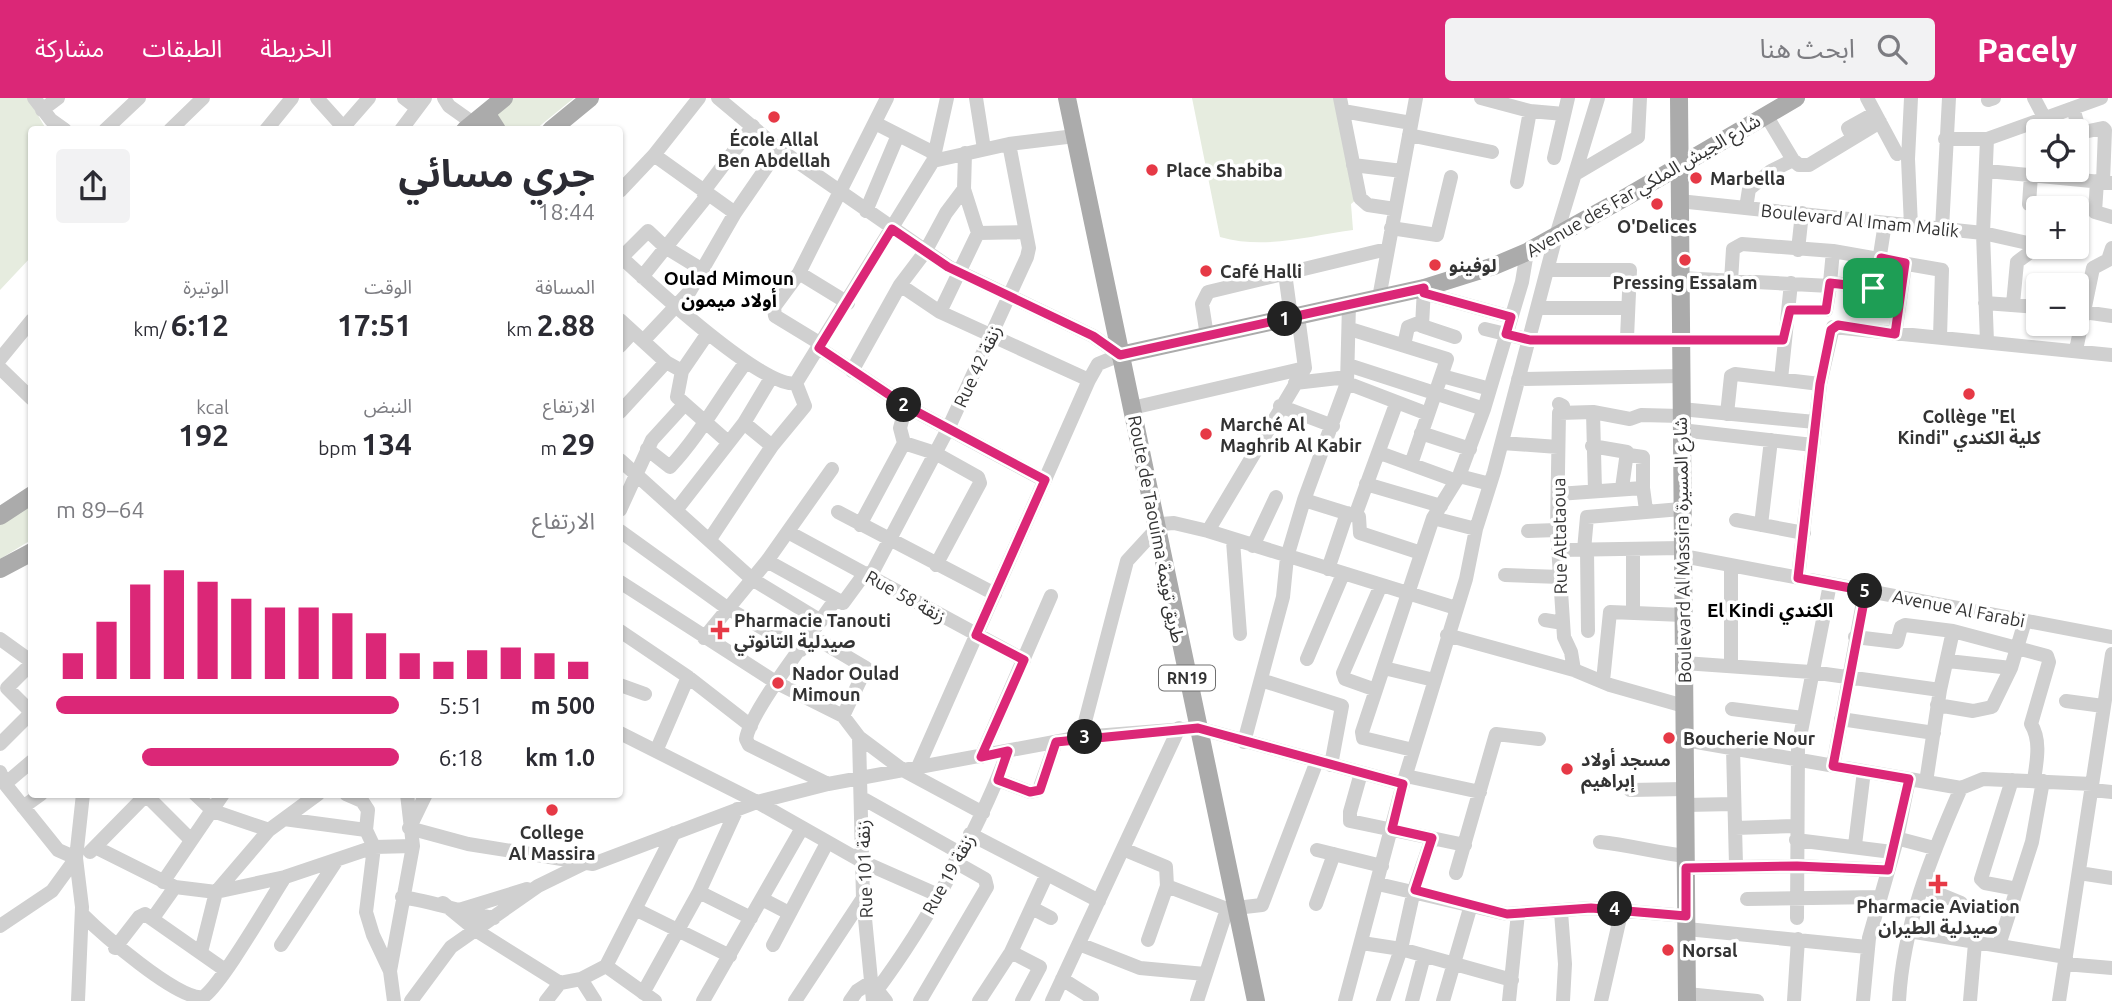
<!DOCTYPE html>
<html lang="ar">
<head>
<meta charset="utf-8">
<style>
	:root { --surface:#fff; --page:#f2f2f3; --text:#2b2b33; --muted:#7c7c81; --accent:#db2777 }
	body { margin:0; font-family:Ubuntu,"Noto Sans Arabic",sans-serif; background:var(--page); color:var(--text); direction:rtl; height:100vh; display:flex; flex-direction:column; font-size:26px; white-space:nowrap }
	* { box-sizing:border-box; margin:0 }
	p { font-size:23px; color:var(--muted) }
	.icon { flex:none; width:38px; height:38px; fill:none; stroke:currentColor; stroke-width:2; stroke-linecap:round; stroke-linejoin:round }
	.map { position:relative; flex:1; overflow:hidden; direction:ltr }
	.details { position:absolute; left:28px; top:28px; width:595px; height:672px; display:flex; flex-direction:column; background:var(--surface); border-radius:7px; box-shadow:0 2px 5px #0004; direction:rtl }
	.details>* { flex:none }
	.controls { position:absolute; left:2026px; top:21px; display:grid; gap:14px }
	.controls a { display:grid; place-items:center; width:63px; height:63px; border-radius:7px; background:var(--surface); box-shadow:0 2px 5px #0004; font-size:35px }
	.pin { position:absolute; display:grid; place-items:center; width:60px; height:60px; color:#fff; margin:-30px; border-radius:14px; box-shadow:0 4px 10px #0006 }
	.km { position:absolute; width:35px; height:35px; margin:-18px; border-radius:50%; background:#222; color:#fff; font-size:19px; line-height:35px; text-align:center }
	.round { display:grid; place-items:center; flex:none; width:74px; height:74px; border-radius:7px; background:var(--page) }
	.head { display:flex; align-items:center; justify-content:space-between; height:119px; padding:0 28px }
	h1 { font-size:38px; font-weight:700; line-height:52px }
	.metrics { display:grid; grid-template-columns:repeat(3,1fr); gap:10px; height:119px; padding:7px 28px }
	.metrics div { display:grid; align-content:center }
	.metrics b { font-size:30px; font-weight:700 }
	.metrics small { font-size:19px; font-weight:400 }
	.metrics p { font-size:19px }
	.chart { height:196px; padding:14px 28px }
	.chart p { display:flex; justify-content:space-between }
	.chart svg { width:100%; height:126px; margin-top:7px; stroke:var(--accent); stroke-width:6 }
	ul { padding:0 28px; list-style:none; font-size:23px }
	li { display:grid; grid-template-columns:112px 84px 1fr; align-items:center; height:52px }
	li i { height:18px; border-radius:9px; background:var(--accent) }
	header { display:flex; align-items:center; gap:42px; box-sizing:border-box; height:98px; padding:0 35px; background:var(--accent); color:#fff }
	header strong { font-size:33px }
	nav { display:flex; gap:38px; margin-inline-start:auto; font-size:24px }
	.search { width:490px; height:63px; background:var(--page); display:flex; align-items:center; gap:18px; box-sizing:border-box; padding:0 24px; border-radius:7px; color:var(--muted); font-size:26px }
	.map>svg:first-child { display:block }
	.green { fill:#e6ecdf }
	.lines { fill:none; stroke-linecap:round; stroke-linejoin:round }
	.minor { stroke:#d0d0d0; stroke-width:14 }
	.major { stroke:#ababab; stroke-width:18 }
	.route-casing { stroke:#fff; stroke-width:14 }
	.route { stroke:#db2777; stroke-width:9 }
	.poi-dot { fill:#e63946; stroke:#fff; stroke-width:2.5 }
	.labels { text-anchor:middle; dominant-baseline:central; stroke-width:7; stroke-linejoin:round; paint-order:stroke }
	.shield { fill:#fff; stroke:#707070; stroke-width:2 }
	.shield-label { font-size:16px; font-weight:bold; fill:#333 }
	.poi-label { font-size:18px; font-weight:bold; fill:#333; stroke:#fff; text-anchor:start }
	.street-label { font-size:18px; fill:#333; stroke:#fff }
	.neighbourhood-label { font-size:19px; font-weight:bold; fill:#000; stroke:#fff }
</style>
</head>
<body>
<header>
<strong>Pacely</strong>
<div class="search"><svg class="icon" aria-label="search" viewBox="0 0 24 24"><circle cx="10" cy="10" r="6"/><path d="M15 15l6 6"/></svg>ابحث هنا</div>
<nav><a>الخريطة</a><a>الطبقات</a><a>مشاركة</a></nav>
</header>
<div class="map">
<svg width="2112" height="903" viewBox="0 0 2112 903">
	<rect width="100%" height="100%" fill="#fff"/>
	<path class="green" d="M0,0H28L46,31L32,32L31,159L0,192Z
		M510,0H574L536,31L473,32Z
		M1192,0H1335L1357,101L1351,106L1353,132C1307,138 1266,152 1220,139Z
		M31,394V442L0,461V417Z"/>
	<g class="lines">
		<path class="minor" d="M34,0L51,22L65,32
			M317,0L343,29
			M404,0L417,10
			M444,0L449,8L473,25
			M718,0L779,51L949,169L1093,238L1120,257
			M976,0L984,51
			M1340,0L1360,100L1368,107L1395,111
			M1481,0L1530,13L1564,16
			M1867,0L1897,56
			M1911,0L1908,61L1911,128
			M2034,0L2045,21
			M1988,2L1994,0
			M2073,10L2079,31L2077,51
			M42,12L58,0
			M1343,13L1411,25
			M1766,17L1793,62
			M875,25L934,55
			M105,32L139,0
			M170,32L203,0
			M266,32L292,0
			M341,32L369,0
			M401,32L425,0
			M2079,35L2103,30L2105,32L2103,84
			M1409,37L1492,54
			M1853,40L1848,30L1875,15
			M1945,41H1987L2101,0
			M1987,41L1983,135L1987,244
			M654,57L735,115
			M1554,60L1568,0
			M933,63L1009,46L1075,38
			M1353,67L1402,73
			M1987,73L2112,85
			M1577,75L1638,39L1640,0
			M2031,77L2029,106L2042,110
			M2097,83L2095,114L2112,119
			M1517,84L1530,13
			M620,93L654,57L699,0
			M703,94L753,28
			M1679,103L1983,135L2032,146L2039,143
			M1746,110L1749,91L1771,73L1793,62L1799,67H1809L1880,24
			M866,113L898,37
			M1391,130L1437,137L1451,79
			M1942,131L1949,0
			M978,135L1026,134
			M1798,152L1802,115
			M1833,153L1830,185L1875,189L1885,125
			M621,159C647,183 765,293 796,285L933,63L947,0
			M620,161L648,133L665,149L701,171
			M1549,172H1630L1627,240
			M799,175L848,205
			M1285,175L1291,219
			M642,179L707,98
			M1680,180L1830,188V185
			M1731,183L1733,151L1742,146L1833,153L1942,172L1940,239
			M900,187L940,214L1089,282
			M1424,190L1422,228L1455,239
			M1424,195L1511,219
			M1379,200L1416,0
			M1985,205L2039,209
			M2013,206L2017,164L2033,152L2035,146
			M1538,210H1628
			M1789,212H1826L1830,188
			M2077,213L2112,218
			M940,214L978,135L964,91L965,55
			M1298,218L1305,270
			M620,222L666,264L682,273
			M1350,231L1447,261L1411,366
			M1485,231L1530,242H1783
			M708,235L682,273L677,299L728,344
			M1895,236L1905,167
			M1207,238L1202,206L1208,194L1387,151
			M644,242L690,193L735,115L779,51
			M821,246L775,218L774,209L799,175L887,0
			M1404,247L1408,229L1421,224
			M620,248L632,235
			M819,250L906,308L1044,382
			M2076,252L2093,170L2108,162L2112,150
			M0,261L32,222
			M1348,267L1484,311
			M0,270L32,301
			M852,273L900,187L925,154L946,115L964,91
			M1442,278L1490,291
			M1518,281L1681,278
			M1781,281L1791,185
			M1295,285L1347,279
			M1347,285L1428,316
			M1559,306L1563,308L1559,315L1557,432L1564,539L1571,554L1574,572
			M1280,308L1333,328
			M1132,310L1305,270
			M1681,311L1815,324
			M620,314L666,264
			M1593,314L1595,393
			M1559,315L1593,314L1630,321L1641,317L1681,318
			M1727,316L1731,278L1735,276L1820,286
			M744,325L772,348
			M1681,332L1813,347
			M1421,335L1470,351
			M904,345L935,355L978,379L980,385L936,467
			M1502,345L1558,349
			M1592,348L1627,354L1622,390
			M647,351L670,369C700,337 720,299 746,264
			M1380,355L1454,382
			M1629,357L1643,359V390
			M620,362L752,481L821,523
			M1459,378L1490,386
			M1366,386L1441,408
			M1558,396L1643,390L1646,412
			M1304,402L1359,419L1360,435L1421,455
			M677,411L744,325L771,280
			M620,412L652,342L683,308
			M838,414L995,496
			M1355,418L1396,306
			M1433,420L1476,431
			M1736,422L1804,435
			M860,427L904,345L900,330L906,308
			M1761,427L1771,342
			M620,433L727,510L801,552
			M1208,433L1305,270
			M1528,433L1557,432
			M788,434L1024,562
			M710,441L772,348L805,308L796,285
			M1233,443L1240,536
			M1253,448L1276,399
			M1559,452L1682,450
			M1584,452L1587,419L1681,411
			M1587,452L1588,533
			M1683,458L2112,539
			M767,463L843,505L865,475
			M1731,467V568
			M1328,471L1347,415
			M871,477L948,331L1027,159L1029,150L1009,46
			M1505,477L1561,479
			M1798,480L1820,286L1833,229L2112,257
			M620,484L777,585L843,618L859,639L903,672L983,715
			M1633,514V451
			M1545,522L1563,525
			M620,533L688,579L751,628
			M1447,537L1574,572L1610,587L1684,608
			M1855,539L1897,544L1901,529L1905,527L1953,533L2047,558L2049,564L2031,626C2041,642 2037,662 2034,682
			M704,540L767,463L832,371
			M0,541L32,564
			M822,544L866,570L843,618
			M1307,561L1343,476
			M1948,563L2011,570
			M32,565L7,590L32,615
			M1684,565L1811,574L1940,592
			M1384,570L1434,582
			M1261,582L1342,608L1331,667
			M1603,583L1610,514L1683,517
			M620,587L645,596
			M1376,592L1345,581L1343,575L1381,487
			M2066,603L2103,608
			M1937,607L1973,613L1992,609L2011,570L2025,523
			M1732,611L1803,620
			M1841,621L1934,635
			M620,635L757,704L863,764L938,797
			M859,639L863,800L873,903
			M1081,639L1127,463L1161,426L1174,425L1208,433L1456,510
			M1685,642L1961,690L1983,681L2092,686
			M1244,644L1283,499L1287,459L1304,402L1347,285L1349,206
			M0,646L32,614
			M1733,650L1736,767
			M657,651L688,579
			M1413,652L1363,640L1362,634L1433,420L1459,378L1484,311L1522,184L1527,154
			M981,659L1051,498
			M1833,668L1865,493
			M918,669L1089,282L1098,266L1120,257
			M0,674L5,686L58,752L76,760
			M1361,675L1350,714V723L1465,747
			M1406,678L1480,694
			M998,682L1030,694L1039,692L1056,644
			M2012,682L1981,781L1985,785L2017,791
			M1926,684L1940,592L1953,533
			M5,686L32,663
			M828,686L749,647L746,641C751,611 815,532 835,502
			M1630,692L1685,691
			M2092,692L2112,694
			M195,696L213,713L269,732
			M346,696L362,703L368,712L366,732L374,749L366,814L373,837L390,873
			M146,697L191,742
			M862,700L960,755
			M1685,707L1734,706
			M23,709L41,696
			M284,721L366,732
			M410,729L426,696
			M409,730L468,746L593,766L757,704L828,686L1081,639L1198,630L1403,686
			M1735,730L1795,728
			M970,736L1099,803
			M1896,740L1934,750
			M1796,742L1892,754
			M1600,744C1630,747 1657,755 1686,758
			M1855,747L1864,673
			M97,750L175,789L216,794L285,779L374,749L413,748
			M1123,751L1166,769L1167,788L1172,790L1227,811L1262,807L1317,663
			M1317,752L1382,768
			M90,754L147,696
			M1686,770L1797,768L1888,772
			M1456,775L1496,636L1539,641
			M2079,775L2112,780
			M163,784L223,696
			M1378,786L1507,816L1591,810L1686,818
			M1922,789L1961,805
			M699,794L751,820
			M402,799C434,804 462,814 494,820
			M762,801L789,815
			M1747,801L1879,799
			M443,805L477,833L560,885
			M1316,806L1334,756
			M1032,810L1051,820
			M635,811L730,858
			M459,812L527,791
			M1561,814L1565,866L1563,903
			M82,816C99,833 178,903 203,899C221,888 270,802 285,779
			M153,820L175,789
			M1797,820L1798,649L1830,486
			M0,828L52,793L76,760
			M1687,831L1867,849
			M1909,833L2066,859
			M1148,842L1167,788
			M1362,845L1401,851L1512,882
			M1079,846L1140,870L1205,876
			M281,847L337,762
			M773,847L827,745
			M1999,847L2032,744L2043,683
			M115,850L139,819L145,816L225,872
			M201,854L216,794L269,732L318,696
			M1011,854L1040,869L1022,903
			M2065,866L2112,870
			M606,868L655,903
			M581,881L595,903
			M1062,881L1092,900
			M877,892C925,828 981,728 1008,653
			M643,895L699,794L737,711
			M1687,896L1757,903
			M78,903L82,809L76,760L83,696
			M394,903L390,873L413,748L407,696
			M411,903L451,849L538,788L583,766
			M546,903L560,885L581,881L606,868L674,735
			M703,903L802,730
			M795,903L863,800
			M850,903L857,893L871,884L886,903
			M920,903L987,789L985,781L955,764
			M979,903L1011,854L1047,776
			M1052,903L1179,630
			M1197,903L1227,811
			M1345,903L1403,686L1466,481L1476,431L1494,374L1556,138L1598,0
			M1383,903L1401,851L1414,792L1432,740
			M1412,903L1424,858
			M1443,903L1471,807
			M1509,903L1518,815
			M1601,903L1622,811
			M1794,903L1798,841
			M1863,903L1869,840L1896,745L1909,681
			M1899,903C1903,828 1931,758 1961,690
			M1970,903L1975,845
			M2059,903L2112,556"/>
		<path class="major" d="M1067,0L1256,903
			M1679,0L1687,903
			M486,15L497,32
			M465,32L504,0
			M551,32L590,0
			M1120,257L1424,190L1494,168L1527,154L1628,98L1796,0
			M0,418L32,397
			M0,471L32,454"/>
	</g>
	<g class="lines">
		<defs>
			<path id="route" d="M892,131L948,169L1093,238L1120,257L1424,190V195L1511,219L1506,236L1530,242H1783L1790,212H1826L1830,185L1873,190L1877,186L1881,160L1905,165L1895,236L1838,227L1831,232L1820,286L1798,480L1866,493L1833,668L1909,681L1888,772L1797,768L1686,770V818L1591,810L1507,816L1415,792L1432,740L1392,731L1403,686L1198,630L1056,644L1040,692L1030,694L998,682L1008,653L981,659L1024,562L976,537L1045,382L906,308L819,250Z"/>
		</defs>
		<use href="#route" class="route-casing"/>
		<use href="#route" class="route"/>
	</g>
	<g class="poi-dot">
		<circle cx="774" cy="19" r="7"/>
		<circle cx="1152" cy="72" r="7"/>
		<circle cx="1696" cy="80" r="7"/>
		<circle cx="1657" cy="106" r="7"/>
		<circle cx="1685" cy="162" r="7"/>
		<circle cx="1435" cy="167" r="7"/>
		<circle cx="1206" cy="173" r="7"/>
		<circle cx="1969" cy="296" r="7"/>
		<circle cx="1206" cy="336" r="7"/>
		<path d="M716.5 521.5h7v7h7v7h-7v7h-7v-7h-7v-7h7z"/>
		<circle cx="778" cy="585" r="7"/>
		<circle cx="1669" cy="640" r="7"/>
		<circle cx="1567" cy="671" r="7"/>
		<circle cx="552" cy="712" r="7"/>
		<path d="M1934.5 775.5h7v7h7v7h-7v7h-7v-7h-7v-7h7z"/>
		<circle cx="1668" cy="852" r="7"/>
	</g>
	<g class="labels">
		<rect class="shield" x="1159" y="567.5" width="56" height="25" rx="5"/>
		<g class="shield-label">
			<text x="1187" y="580">RN19</text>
		</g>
		<g class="poi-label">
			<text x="774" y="41" text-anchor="middle">École Allal<tspan x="774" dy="21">Ben Abdellah</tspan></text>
			<text x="1166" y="72">Place Shabiba</text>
			<text x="1710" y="80">Marbella</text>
			<text x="1657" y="128" text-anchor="middle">O'Delices</text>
			<text x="1449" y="167">لوفينو</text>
			<text x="1220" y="173">Café Halli</text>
			<text x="1685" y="184" text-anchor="middle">Pressing Essalam</text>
			<text x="1969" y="318" text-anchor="middle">Collège "El<tspan x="1969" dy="21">Kindi" كلية الكندي</tspan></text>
			<text x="1220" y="326">Marché Al<tspan x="1220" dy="21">Maghrib Al Kabir</tspan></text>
			<text x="734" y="522">Pharmacie Tanouti<tspan x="734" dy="21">صيدلية التانوتي</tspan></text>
			<text x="792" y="575">Nador Oulad<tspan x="792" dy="21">Mimoun</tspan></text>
			<text x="1683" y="640">Boucherie Nour</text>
			<text x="1581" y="661">مسجد أولاد<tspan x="1581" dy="21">إبراهيم</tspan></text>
			<text x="552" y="734" text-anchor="middle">College<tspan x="552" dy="21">Al Massira</tspan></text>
			<text x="1938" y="808" text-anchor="middle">Pharmacie Aviation<tspan x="1938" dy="21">صيدلية الطيران</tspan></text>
			<text x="1682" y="852">Norsal</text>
		</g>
		<g class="street-label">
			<text transform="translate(1643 87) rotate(-30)">Avenue des Far شارع الجيش الملكي</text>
			<text transform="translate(1860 122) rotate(6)">Boulevard Al Imam Malik</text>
			<text transform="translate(977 268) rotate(-65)">Rue 42 زنقة</text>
			<text transform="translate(1157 431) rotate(79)">Route de Taouima طريق تويمة</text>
			<text transform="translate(1559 438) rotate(-91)">Rue Attataoua</text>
			<text transform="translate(1682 452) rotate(-91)">Boulevard Al Massira شارع المسيرة</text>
			<text transform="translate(906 498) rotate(29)">Rue 58 زنقة</text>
			<text transform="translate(1959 510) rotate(11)">Avenue Al Farabi</text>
			<text transform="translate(864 771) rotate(-92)">Rue 101 زنقة</text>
			<text transform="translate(948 776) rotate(-61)">Rue 19 زنقة</text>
		</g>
		<g class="neighbourhood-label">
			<text x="729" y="180">Oulad Mimoun<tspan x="729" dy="22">أولاد ميمون</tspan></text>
			<text x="1770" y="512">El Kindi الكندي</text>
		</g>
	</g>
</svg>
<div class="controls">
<a><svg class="icon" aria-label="locate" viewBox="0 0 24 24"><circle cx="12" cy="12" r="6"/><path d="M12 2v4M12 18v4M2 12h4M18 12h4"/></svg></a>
<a>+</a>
<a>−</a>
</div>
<div class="pin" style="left:1873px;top:190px;background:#1e9e55"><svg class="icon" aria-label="arrive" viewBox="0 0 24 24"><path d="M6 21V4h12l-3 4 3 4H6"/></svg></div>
<b class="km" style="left:1285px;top:221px">1</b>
<b class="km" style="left:904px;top:307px">2</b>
<b class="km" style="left:1085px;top:639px">3</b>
<b class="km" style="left:1615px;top:811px">4</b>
<b class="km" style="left:1865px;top:493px">5</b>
<section class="details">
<div class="head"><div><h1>جري مسائي</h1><p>18:44</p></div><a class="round"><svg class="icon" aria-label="share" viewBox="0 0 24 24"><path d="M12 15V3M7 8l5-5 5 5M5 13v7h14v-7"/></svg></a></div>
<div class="metrics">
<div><p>المسافة</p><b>2.88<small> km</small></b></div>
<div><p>الوقت</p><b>17:51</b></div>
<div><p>الوتيرة</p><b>6:12<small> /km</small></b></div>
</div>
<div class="metrics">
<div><p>الارتفاع</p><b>29<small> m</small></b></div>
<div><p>النبض</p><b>134<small> bpm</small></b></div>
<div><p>kcal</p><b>192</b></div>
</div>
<div class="chart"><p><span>الارتفاع</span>64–89 m</p>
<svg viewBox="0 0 160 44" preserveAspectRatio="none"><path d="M5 44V35M15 44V24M25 44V11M35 44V6M45 44V10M55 44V16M65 44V19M75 44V19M85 44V21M95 44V28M105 44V35M115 44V38M125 44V34M135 44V33M145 44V35M155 44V38"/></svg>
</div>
<ul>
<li><b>500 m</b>5:51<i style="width:100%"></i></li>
<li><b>1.0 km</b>6:18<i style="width:75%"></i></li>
</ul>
</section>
</div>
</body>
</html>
